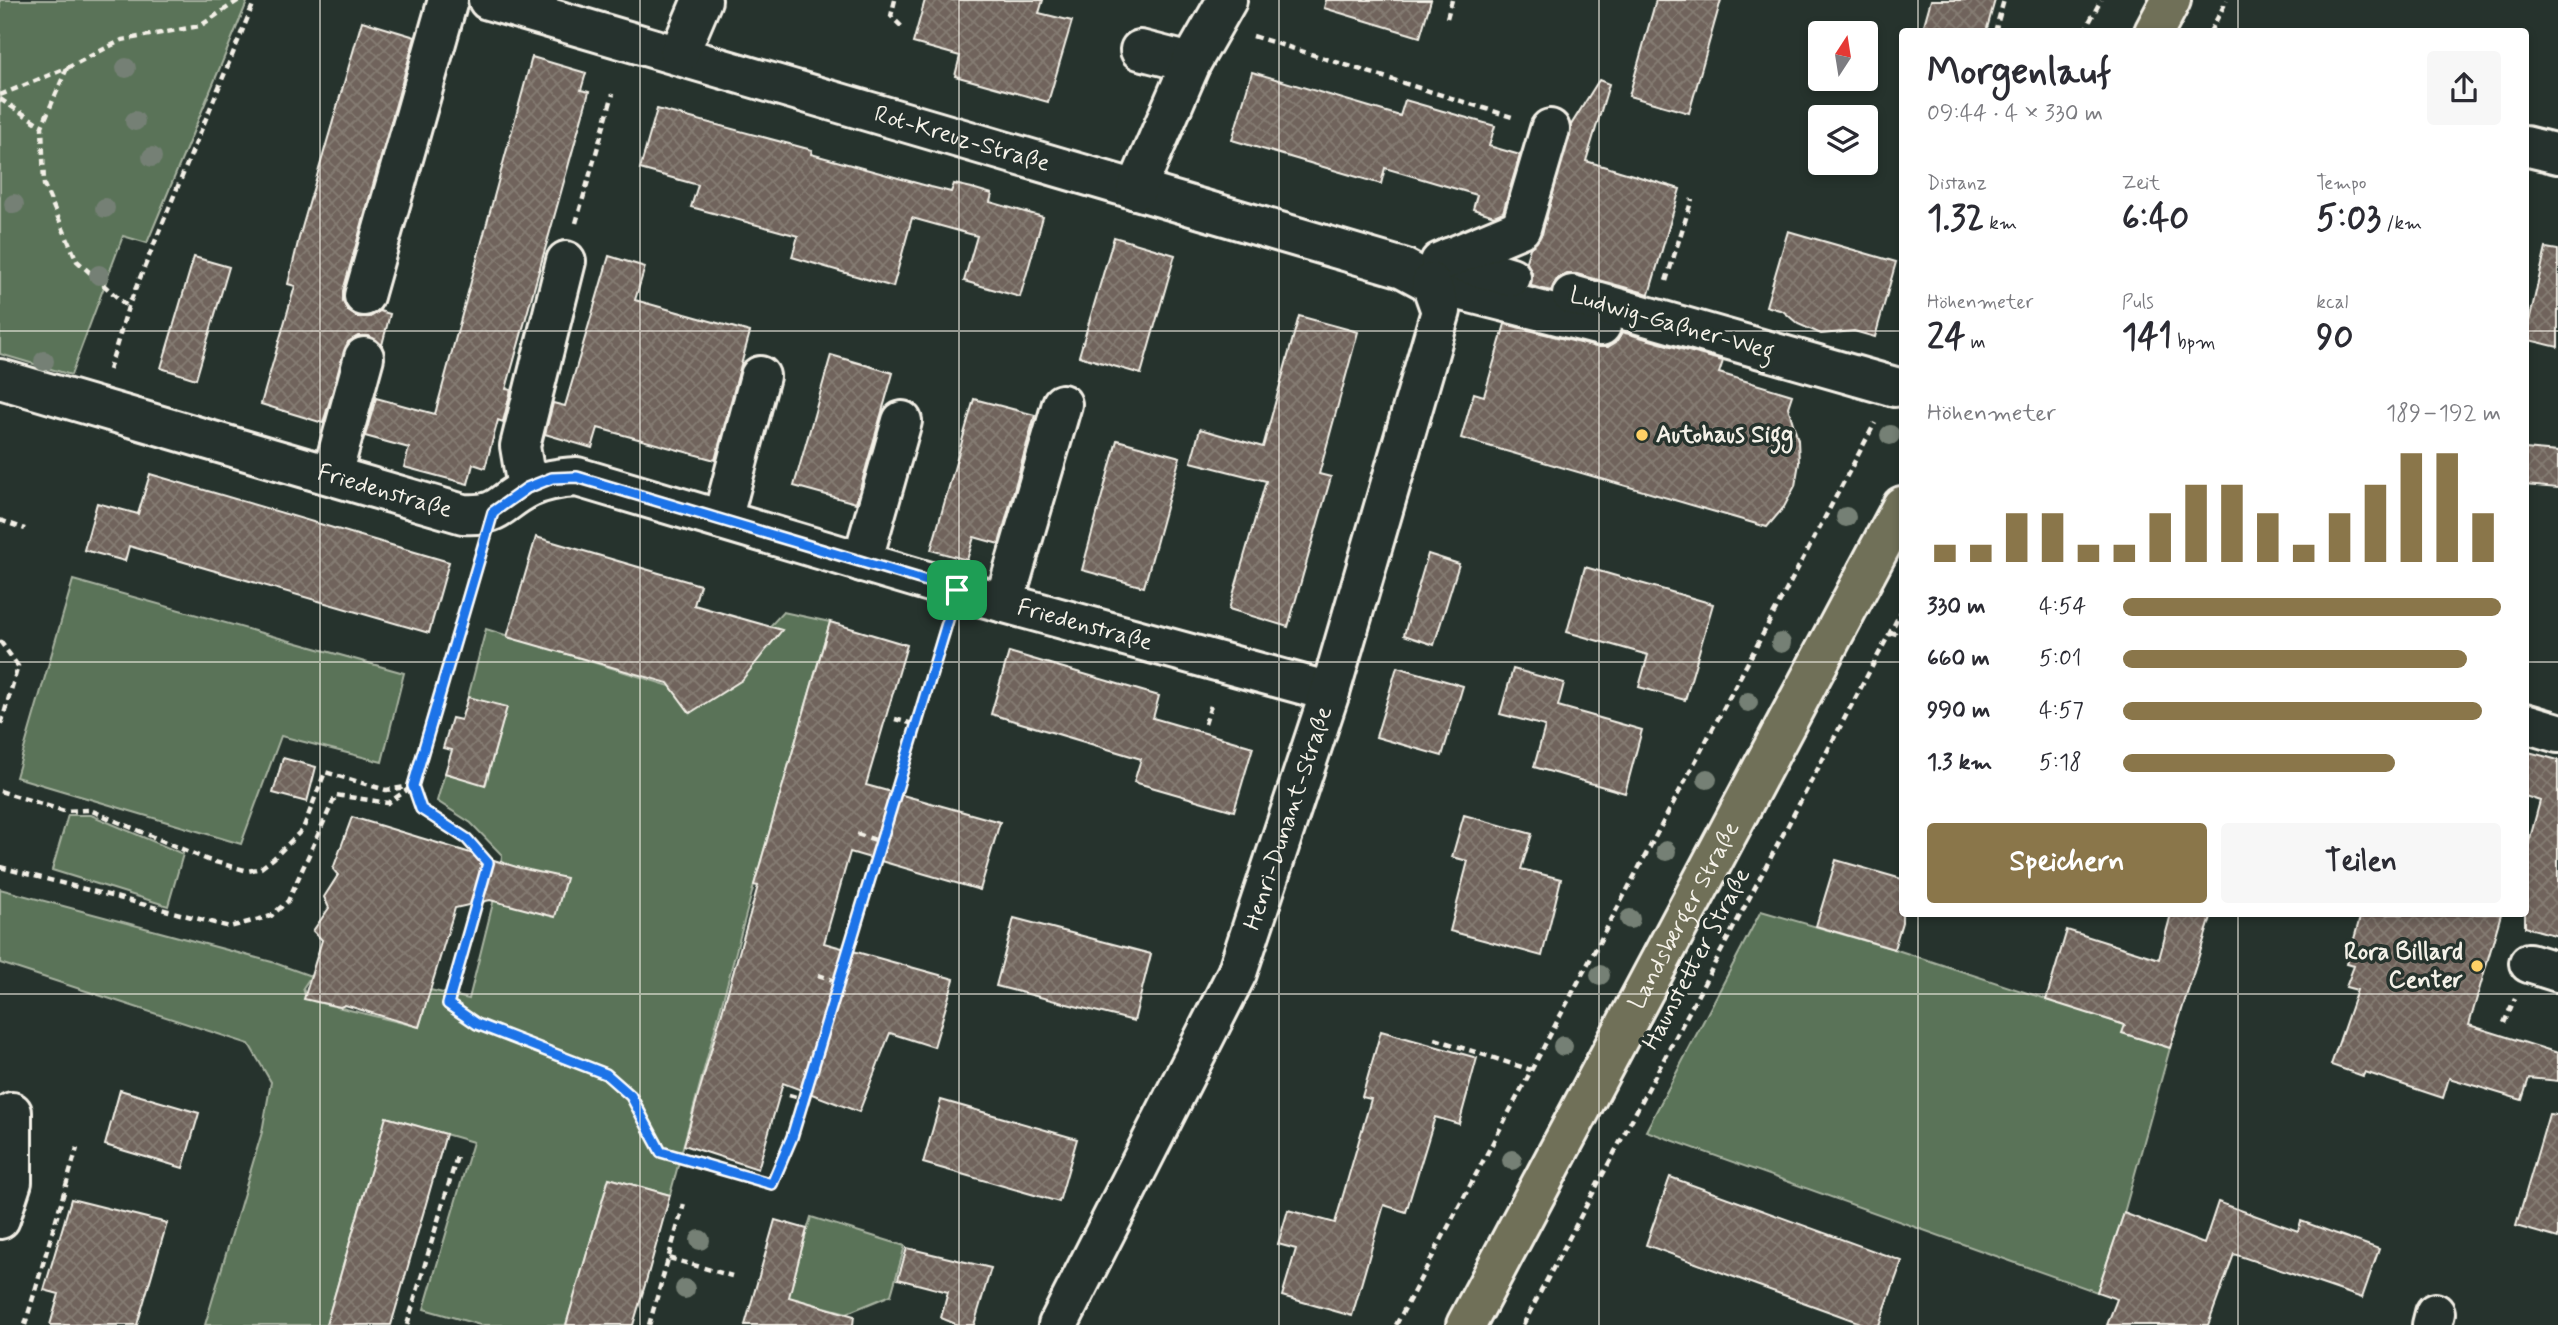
<!DOCTYPE html>
<html lang="de">
<head>
<meta charset="utf-8">
<style>
	:root { --surface:#fff; --page:#f7f7f7; --text:#2b2b33; --muted:#7c7c81; --accent:#8a764a }
	body { margin:0; font-family:Mynerve,sans-serif; background:var(--page); color:var(--text); height:100vh; display:flex; flex-direction:column; font-size:26px; white-space:nowrap }
	* { box-sizing:border-box; margin:0 }
	p { font-size:23px; color:var(--muted) }
	.icon { flex:none; width:38px; height:38px; fill:none; stroke:currentColor; stroke-width:2; stroke-linecap:round; stroke-linejoin:round }
	.map { position:relative; flex:1; overflow:hidden }
	.details { position:absolute; left:1899px; top:28px; width:630px; height:889px; display:flex; flex-direction:column; background:var(--surface); border-radius:7px; box-shadow:0 4px 10px #0003 }
	.details>* { flex:none }
	.needle { width:46px; rotate:12deg }
	.tools { position:absolute; left:1808px; top:21px; display:grid; gap:14px }
	.tools a { display:grid; place-items:center; width:70px; height:70px; border-radius:7px; background:var(--surface); box-shadow:0 4px 10px #0003; font-size:35px }
	.pin { position:absolute; display:grid; place-items:center; width:60px; height:60px; color:#fff; margin:-30px; border-radius:14px; box-shadow:0 4px 10px #0006 }
	.round { display:grid; place-items:center; flex:none; width:74px; height:74px; border-radius:7px; background:var(--page) }
	.head { display:flex; align-items:center; justify-content:space-between; height:119px; padding:0 28px }
	h1 { font-size:38px; font-weight:700; line-height:52px }
	.stats { display:grid; grid-template-columns:repeat(3,1fr); gap:10px; height:119px; padding:7px 28px }
	.stats div { display:grid; align-content:center }
	.stats b { font-size:35px; font-weight:700 }
	.stats small { font-size:19px; font-weight:400 }
	.stats p { font-size:19px }
	.chart { height:196px; padding:14px 28px }
	.chart p { display:flex; justify-content:space-between }
	.chart svg { width:100%; height:126px; margin-top:7px; stroke:var(--accent); stroke-width:6 }
	.cta { display:flex; gap:14px; margin-top:auto; padding:14px 28px }
	.cta a { flex:1; height:80px; border-radius:7px; background:var(--accent); color:#fff; font-size:28px; font-weight:700; line-height:80px; text-align:center }
	.cta a+a { background:var(--page); color:var(--text) }
	ul { padding:0 28px; list-style:none; font-size:23px }
	li { display:grid; grid-template-columns:112px 84px 1fr; align-items:center; height:52px }
	li i { height:18px; border-radius:9px; background:var(--accent) }
	.map>svg:first-child { display:block }
	.green { fill:#5a7359; stroke:#a7b2a0; stroke-width:2 }
	.building { fill:url(#building-cross-hatch); stroke:#f4f1e8; stroke-width:2 }
	.lines { fill:none; stroke-linecap:round; stroke-linejoin:round }
	.minor-casing { stroke:#f4f1e8; stroke-width:44 }
	.major-casing { stroke:#f4f1e8; stroke-width:44 }
	.path { stroke:#f4f1e8; stroke-width:4.5; stroke-dasharray:7 5; stroke-linecap:butt }
	.minor { stroke:#26332d; stroke-width:38 }
	.major { stroke:#706f59; stroke-width:38 }
	.tree { fill:#758074 }
	.route-casing { stroke:#fff; stroke-width:14 }
	.route { stroke:#1a73e8; stroke-width:9 }
	.grid { fill:none; stroke:#f4f1e8; stroke-width:2; stroke-opacity:0.55 }
	.poi-dot { fill:#ffd166; stroke:#26332d; stroke-width:2.5 }
	.labels { text-anchor:middle; dominant-baseline:central; stroke-width:7; stroke-linejoin:round; paint-order:stroke }
	.street-label { font-size:24px; fill:#f4f1e8; stroke:#26332d }
	.poi-label { font-size:24px; font-weight:bold; fill:#f4f1e8; stroke:#26332d; text-anchor:start }
</style>
</head>
<body>
<div class="map">
<svg width="2558" height="1325" viewBox="0 0 2558 1325">
	<defs>
		<pattern id="building-cross-hatch" width="8" height="8" patternUnits="userSpaceOnUse" patternTransform="scale(1.75)"><rect width="8" height="8" fill="#70645b"/><path d="M0 0l8 8M0 8l8-8" fill="none" stroke="#857b73"/></pattern>
	</defs>
	<rect width="100%" height="100%" fill="#26332d"/>
	<filter id="ink" filterUnits="userSpaceOnUse"><feTurbulence type="fractalNoise" baseFrequency=".0143" numOctaves="2"/><feDisplacementMap in="SourceGraphic" scale="14" xChannelSelector="R" yChannelSelector="G"/><feConvolveMatrix kernelMatrix="1 2 1 2 8 2 1 2 1" color-interpolation-filters="sRGB"/></filter>
	<g filter="url(#ink)">
		<path class="green" d="M0,0H248L147,243L123,236L71,375L0,354Z
			M73,580L404,673L382,762L281,736L241,844L16,777Z
			M783,612L830,622L754,885L670,1195L609,1178L566,1325H480L424,1309L473,1142L386,1117L326,1325H205L262,1132L271,1082L249,1044L0,963V889L272,962L311,976L303,988L305,995L313,1001L419,1027L430,990L469,999L500,875L502,855L471,823L437,801L445,773L486,784L506,708L468,697L486,629L670,686L690,713Z
			M68,815H91L183,854L168,906L52,870Z
			M1761,911L1894,949L2125,1025L2123,1033L2170,1048L2124,1213L2097,1292L1646,1131Z
			M811,1217L905,1246L891,1295L847,1313L787,1297Z"/>
		<path class="building" d="M925,0H1043L1039,13L1072,21L1048,102L955,76L960,56L913,43Z
			M1326,0H1431L1420,37L1324,8Z
			M1656,0H1721L1689,113L1629,96Z
			M1931,0H1995L1986,32H1922Z
			M362,21L415,37L343,291V302L348,311L357,317H370L380,311L390,314L382,345L369,336H358L348,342L323,423L261,404L295,286L288,284L299,238Z
			M532,57L586,73L581,90L589,92L506,389L511,390L503,422L498,420L485,468L473,464L468,484L404,467L409,448L365,436L376,398L435,414Z
			M1252,72L1400,116L1405,100L1495,126L1489,146L1520,155L1503,212L1494,216L1473,209L1477,195L1385,168L1381,184L1232,140Z
			M1599,80L1609,84L1586,161L1680,189L1649,294L1577,274H1567L1557,279L1551,291L1531,286L1532,273L1526,261L1530,248L1542,234L1571,125Z
			M657,109L812,150L811,154L931,187L951,192L954,184L972,188L992,194L990,202L1043,217L1020,297L964,281L977,236L912,218L893,287L792,257L798,236L691,207L698,185L640,169Z
			M1788,231L1896,262L1875,337L1854,331L1821,334L1798,324L1783,311L1766,306Z
			M1114,237L1175,255L1141,374L1079,356Z
			M2546,248L2558,250V347L2525,339Z
			M609,256L645,267L635,300L750,332L715,460L598,428L592,448L545,434L553,403L565,406Z
			M194,257L229,267L196,379L161,368Z
			M1299,316L1358,332L1319,474L1331,477L1288,627L1229,609L1266,481L1191,462L1200,429L1263,447Z
			M1505,324L1596,347H1608L1616,342L1622,332L1723,361L1719,373L1792,395L1788,407L1798,440L1799,463L1795,486L1784,507L1767,527L1461,438L1474,393L1484,396Z
			M831,355L893,373L856,503L794,486Z
			M974,399L1035,415L999,544L974,537L967,560L931,550Z
			M1117,440L1180,457L1144,587L1082,570Z
			M2525,449L2558,452V488L2525,485Z
			M150,474L449,562L429,633L129,546L125,561L84,550L97,503L138,514Z
			M536,537L700,585L694,605L782,630L742,680L690,713L668,683L507,637Z
			M1428,554L1459,564L1434,645L1404,635Z
			M1585,567L1713,604L1685,700L1639,687L1648,655L1567,632Z
			M830,622L907,645L866,785L1000,822L980,890L850,852L824,943L954,979L934,1047L890,1033L859,1112L783,1083L758,1169L684,1145L758,886L754,885Z
			M1009,652L1159,696L1153,718L1253,747L1234,811L1134,782L1141,759L991,714Z
			M1397,667L1463,686L1442,756L1376,737Z
			M1513,669L1564,683L1558,706L1642,730L1625,793L1534,767L1545,726L1500,714Z
			M468,697L507,707L485,785L445,773L452,750L443,748L452,718L461,720Z
			M2525,751L2558,760V936L2525,927V857L2540,801L2525,796Z
			M283,758L316,767L307,802L273,793Z
			M1464,815L1532,834L1521,869L1561,879L1542,956L1450,931L1468,861L1452,857Z
			M352,817L520,868L566,878L555,917L490,900L455,908L419,1027L345,1005L340,1007L304,999L322,940L313,931L329,908L324,897L338,875L333,869Z
			M1836,860L1902,879V922L1894,949L1816,926Z
			M2171,914H2212L2170,1048L2122,1033L2125,1025L2046,1000L2067,930L2159,959Z
			M2361,914H2501L2469,1025L2558,1053V1081L2529,1078L2522,1100L2449,1078L2443,1098L2365,1072L2363,1076L2331,1065L2357,990L2346,987L2354,966L2347,964Z
			M1014,918L1151,954L1134,1021L996,986Z
			M1381,1031L1477,1058L1459,1124L1435,1117L1406,1212L1384,1205L1352,1316L1282,1296L1296,1249L1278,1244L1288,1210L1335,1223L1371,1099L1362,1097Z
			M120,1090L199,1113L183,1168L105,1145Z
			M941,1100L1077,1139L1059,1202L923,1163Z
			M2549,1114L2558,1115V1238L2516,1226Z
			M386,1117L446,1134L398,1301L391,1325H326Z
			M1670,1177L1902,1261L1879,1325H1866L1646,1245Z
			M609,1178L670,1195L645,1285L633,1325H566Z
			M71,1199L167,1223L137,1325H50L59,1294L44,1290Z
			M2218,1202L2298,1231L2301,1221L2379,1249L2362,1298L2234,1254L2208,1325H2107L2117,1299L2097,1292L2124,1213L2204,1244Z
			M775,1220L807,1229L789,1297L854,1316L853,1325H745Z
			M907,1248L991,1268L974,1325H958L941,1318L948,1292L898,1279Z"/>
		<g class="lines">
			<defs>
				<g id="minor">
					<path id="s1" d="M488,0L1403,268L1431,283L1601,326"/>
					<path d="M1140,50L1191,63"/>
					<path d="M679,54L702,0"/>
					<path d="M2525,146L2558,154"/>
					<path d="M1136,190L1191,63L1227,0"/>
					<path d="M1449,258L1511,277"/>
					<path d="M1440,262L1521,228L1550,129"/>
					<path d="M1572,295L1895,387"/>
					<path d="M364,296L448,0"/>
					<path id="s2" d="M0,379L463,514C502,516 498,503 528,488C544,480 559,478 577,477L957,590L1330,692"/>
					<path d="M332,475L364,357"/>
					<path d="M527,488L520,446L566,261"/>
					<path d="M722,520L760,376"/>
					<path d="M862,562L902,421"/>
					<path d="M1004,603L1062,404"/>
					<path d="M2525,723L2558,733"/>
					<path d="M2529,963L2558,972"/>
					<path d="M0,1219L12,1182V1112"/>
					<path id="s3" d="M1058,1325L1237,973L1330,692L1441,311L1431,283"/>
					<path d="M2432,1325L2435,1313"/>
				</g>
				<g id="major">
					<path d="M2154,32L2171,0"/>
					<path id="s4" d="M1466,1325L1902,506"/>
				</g>
			</defs>
			<use href="#minor" class="minor-casing"/>
			<use href="#major" class="major-casing"/>
			<path class="path" d="M895,0L891,16L904,29
				M1447,18L1452,0
				M1986,31L1987,32
				M1995,32L2004,0
				M2084,32L2101,0
				M2210,32L2227,0
				M1253,36L1512,117
				M67,68L42,126L44,185L77,261L128,307
				M0,95L67,68L122,40L200,26L239,0
				M0,99L42,126
				M576,223L613,94
				M1666,281L1692,199
				M109,370L128,307L255,0
				M0,520L25,529
				M481,554L413,786L421,809L467,839L488,863L448,1004L477,1024L606,1074L631,1096L661,1152L772,1184L792,1137L946,628
				M1890,632L1902,636
				M0,641L18,666L0,728
				M895,719L917,725
				M1205,724L1212,702
				M0,791L64,811L90,810L208,860L248,871L261,868L274,858L303,829L325,772L386,790L412,786
				M857,834L882,842
				M0,867L230,927L271,916L288,901L336,795L388,803L413,786
				M818,975L839,982
				M2504,1023L2515,998
				M1435,1039L1531,1070
				M789,1095L803,1099
				M669,1258L732,1276
				M25,1325L77,1148
				M407,1325L458,1153
				M649,1325L684,1204
				M1396,1325L1875,423
				M1523,1325L1902,610"/>
			<use href="#minor" class="minor"/>
			<use href="#major" class="major"/>
		</g>
		<g class="tree">
			<circle cx="126" cy="68" r="10"/>
			<circle cx="135" cy="121" r="10"/>
			<circle cx="152" cy="157" r="10"/>
			<circle cx="14" cy="204" r="10"/>
			<circle cx="105" cy="208" r="10"/>
			<circle cx="99" cy="275" r="10"/>
			<circle cx="44" cy="361" r="10"/>
			<circle cx="1890" cy="435" r="10"/>
			<circle cx="1846" cy="517" r="10"/>
			<circle cx="1781" cy="643" r="10"/>
			<circle cx="1748" cy="702" r="10"/>
			<circle cx="1707" cy="779" r="10"/>
			<circle cx="1666" cy="851" r="10"/>
			<circle cx="1630" cy="919" r="10"/>
			<circle cx="1600" cy="975" r="10"/>
			<circle cx="1563" cy="1046" r="10"/>
			<circle cx="1512" cy="1160" r="10"/>
			<circle cx="700" cy="1240" r="10"/>
			<circle cx="685" cy="1289" r="10"/>
		</g>
	</g>
	<g class="lines" filter="url(#ink)">
		<defs>
			<path id="route" d="M577,477L957,590L792,1137L772,1184L661,1152L631,1096L606,1074L477,1024L448,1004L488,863L467,839L421,809L413,786L493,512L527,488L552,478Z"/>
		</defs>
		<use href="#route" class="route-casing"/>
		<use href="#route" class="route"/>
	</g>
	<path class="grid" d="M320,0V1325M640,0V1325M959,0V1325M1279,0V1325M1599,0V1325M1918,0V32M2238,0V32M0,331H1902M2525,331H2558M0,662H1902M2525,662H2558M1918,914V1325M2238,914V1325M0,994H2558"/>
	<g class="poi-dot">
		<circle cx="1642" cy="435" r="7"/>
		<circle cx="2477" cy="966" r="7"/>
	</g>
	<g class="labels">
		<g class="street-label">
			<text stroke="none"><textPath href="#s1" startOffset="494">Rot-Kreuz-Straße</textPath></text>
			<text transform="translate(1672 324) rotate(16)">Ludwig-Gaßner-Weg</text>
			<text stroke="none"><textPath href="#s2" startOffset="401">Friedenstraße</textPath></text>
			<text stroke="none"><textPath href="#s2" startOffset="1134">Friedenstraße</textPath></text>
			<text stroke="none"><textPath href="#s3" startOffset="558">Henri-Dunant-Straße</textPath></text>
			<text stroke="none"><textPath href="#s4" startOffset="464">Landsberger Straße</textPath></text>
			<text transform="translate(1697 959) rotate(-62)">Haunstetter Straße</text>
		</g>
		<g class="poi-label">
			<text x="1656" y="435">Autohaus Sigg</text>
			<text x="2463" y="952" text-anchor="end">Rora Billard<tspan x="2463" dy="28">Center</tspan></text>
		</g>
	</g>
</svg>
<div class="tools">
<a><svg class="needle" viewBox="-14 -14 28 28"><path d="M0-13l5 13h-10z" fill="#e53935"/><path d="M0 13l5-13h-10z" fill="#7c7c81"/></svg></a>
<a><svg class="icon" aria-label="layers" viewBox="0 0 24 24"><path d="M12 4l9 5-9 5-9-5zM3 14l9 5 9-5"/></svg></a>
</div>
<div class="pin" style="left:957px;top:590px;background:#1e9e55"><svg class="icon" aria-label="arrive" viewBox="0 0 24 24"><path d="M6 21V4h12l-3 4 3 4H6"/></svg></div>
<section class="details">
<div class="head"><div><h1>Morgenlauf</h1><p>09:44 · 4 × 330 m</p></div><a class="round"><svg class="icon" aria-label="share" viewBox="0 0 24 24"><path d="M12 15V3M7 8l5-5 5 5M5 13v7h14v-7"/></svg></a></div>
<div class="stats">
<div><p>Distanz</p><b>1.32<small> km</small></b></div>
<div><p>Zeit</p><b>6:40</b></div>
<div><p>Tempo</p><b>5:03<small> /km</small></b></div>
</div>
<div class="stats">
<div><p>Höhenmeter</p><b>24<small> m</small></b></div>
<div><p>Puls</p><b>141<small> bpm</small></b></div>
<div><p>kcal</p><b>90</b></div>
</div>
<div class="chart"><p><span>Höhenmeter</span>189–192 m</p>
<svg viewBox="0 0 160 44" preserveAspectRatio="none"><path d="M5 44V38M15 44V38M25 44V27M35 44V27M45 44V38M55 44V38M65 44V27M75 44V17M85 44V17M95 44V27M105 44V38M115 44V27M125 44V17M135 44V6M145 44V6M155 44V27"/></svg>
</div>
<ul>
<li><b>330 m</b>4:54<i style="width:100%"></i></li>
<li><b>660 m</b>5:01<i style="width:91%"></i></li>
<li><b>990 m</b>4:57<i style="width:95%"></i></li>
<li><b>1.3 km</b>5:18<i style="width:72%"></i></li>
</ul>
<div class="cta"><a>Speichern</a><a>Teilen</a></div>
</section>
</div>
</body>
</html>
